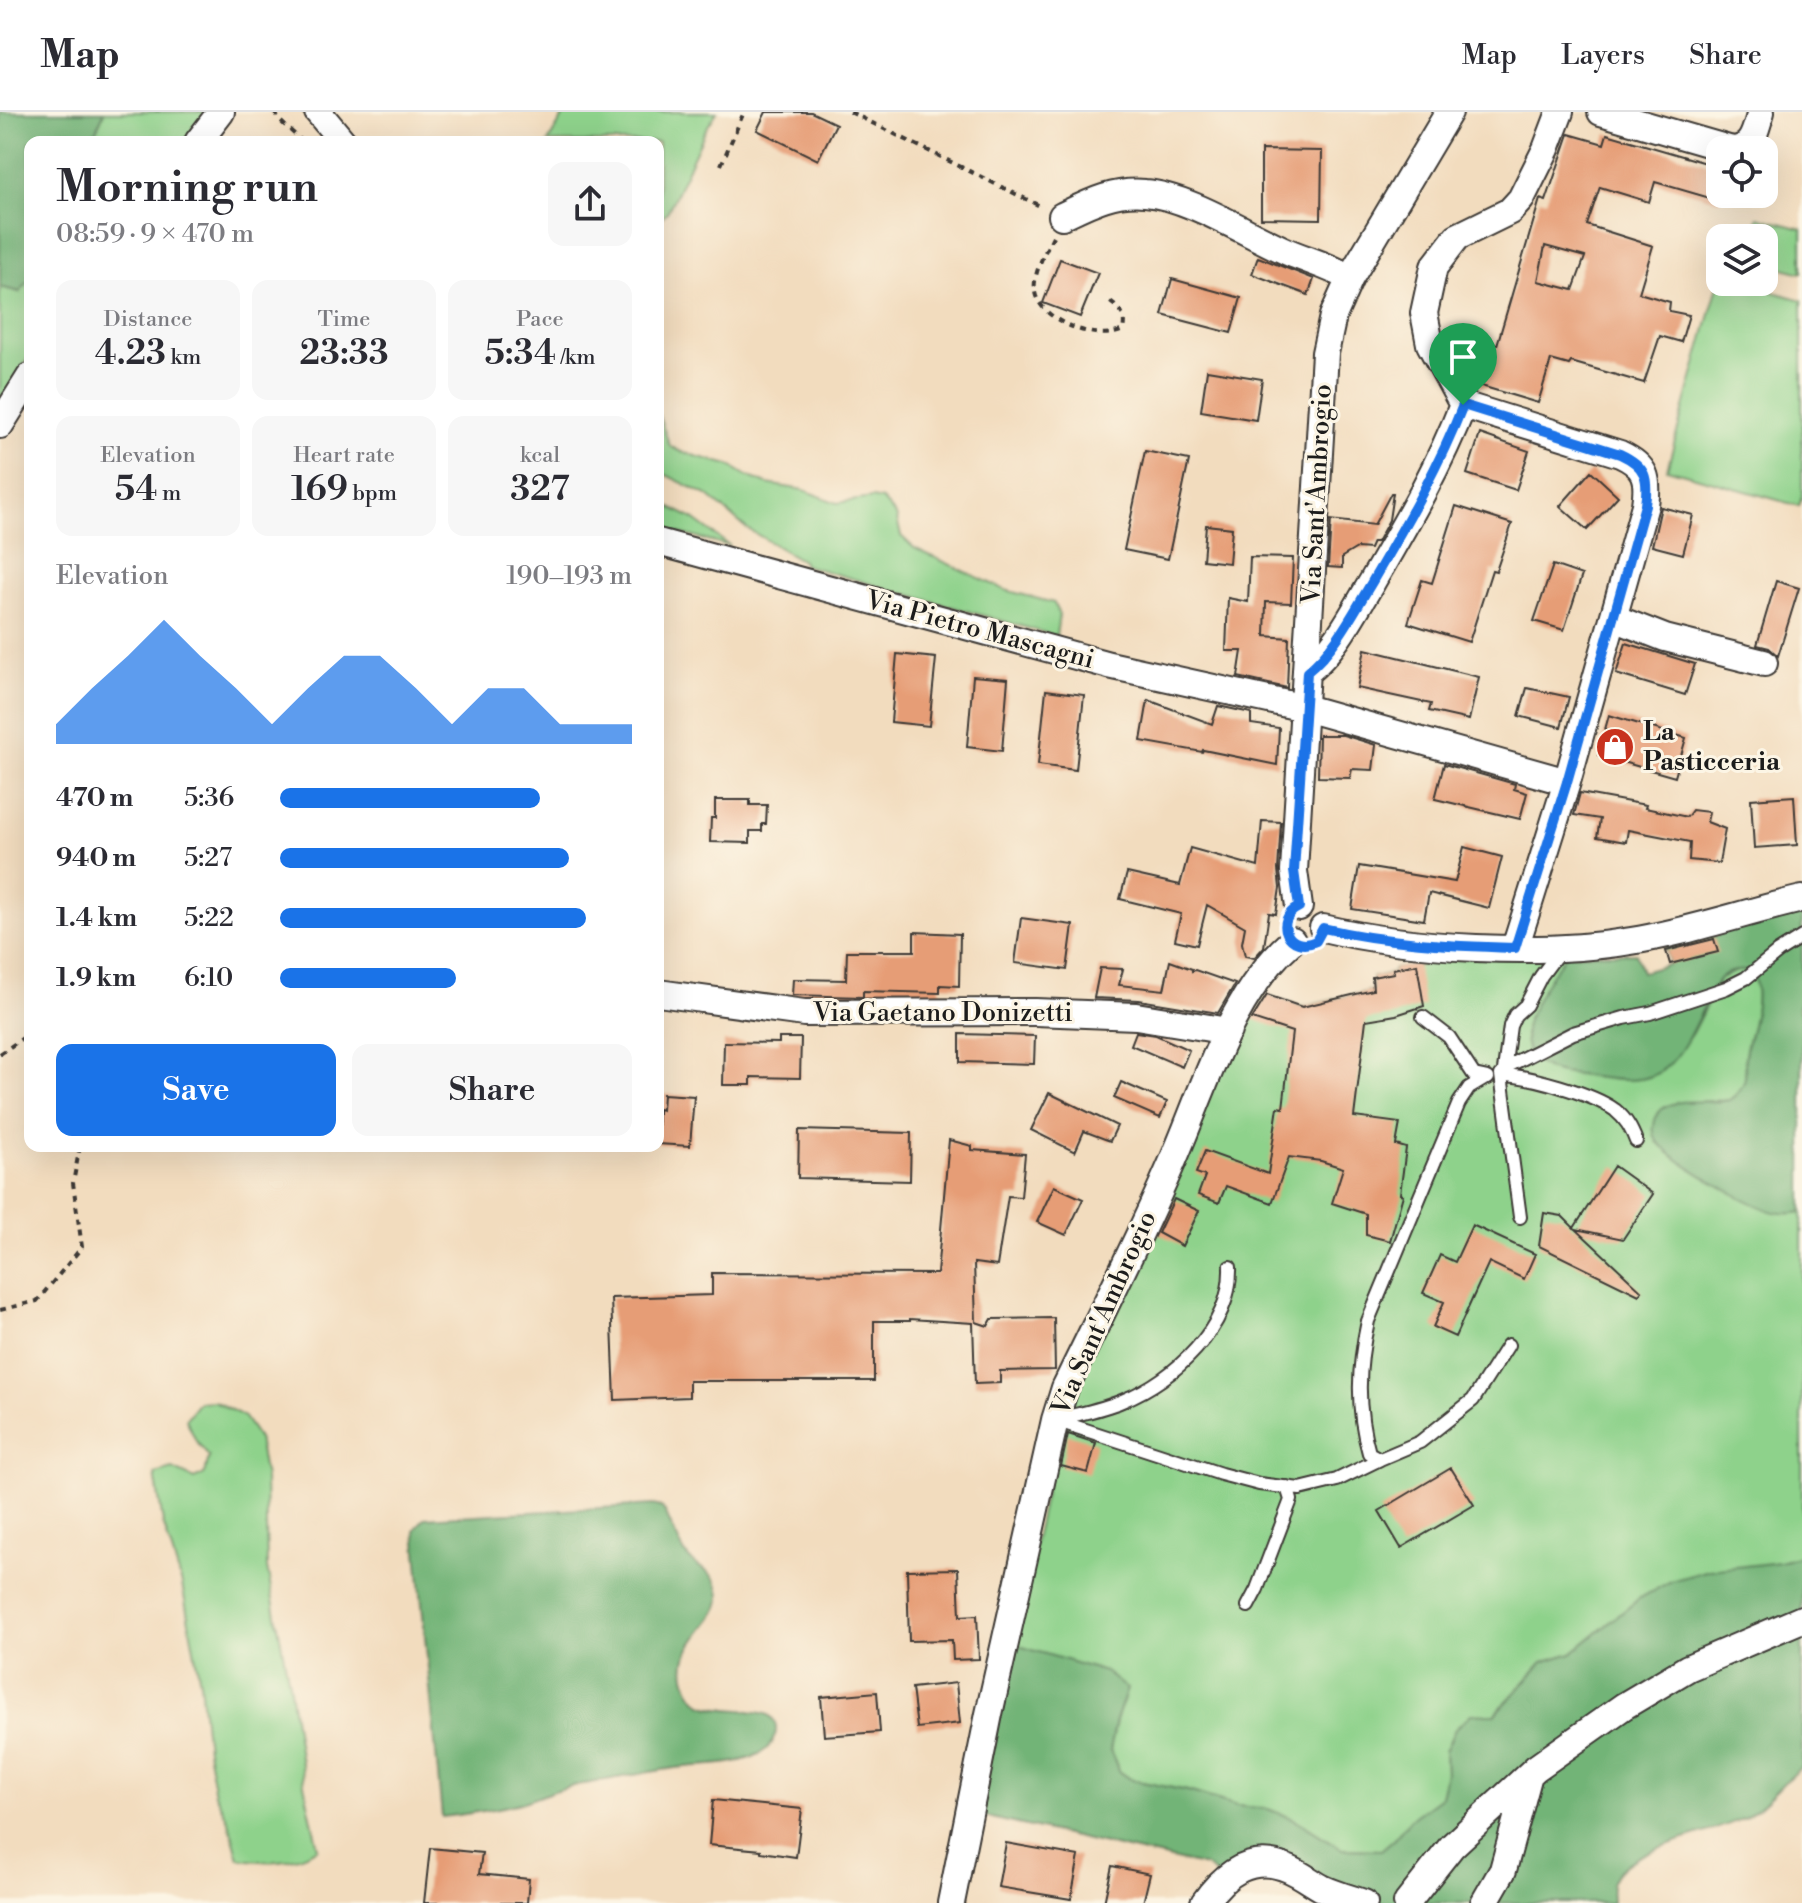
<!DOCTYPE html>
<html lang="en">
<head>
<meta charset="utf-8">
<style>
	:root { --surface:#fff; --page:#f7f7f7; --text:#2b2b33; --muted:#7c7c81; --line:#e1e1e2; --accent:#1a73e8 }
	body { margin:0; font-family:"Libre Bodoni",serif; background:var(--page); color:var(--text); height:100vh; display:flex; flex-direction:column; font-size:30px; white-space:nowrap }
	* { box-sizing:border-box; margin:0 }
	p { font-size:26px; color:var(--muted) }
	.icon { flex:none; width:44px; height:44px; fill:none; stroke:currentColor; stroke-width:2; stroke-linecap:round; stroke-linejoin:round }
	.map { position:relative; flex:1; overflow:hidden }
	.drawer { position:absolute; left:24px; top:24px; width:640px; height:1016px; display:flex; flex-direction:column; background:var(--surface); border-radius:16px; box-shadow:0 8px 32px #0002 }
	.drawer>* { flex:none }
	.tools { position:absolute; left:1706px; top:24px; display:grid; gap:16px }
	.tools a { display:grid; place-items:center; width:72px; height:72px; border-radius:16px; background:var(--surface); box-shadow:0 8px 32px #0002; font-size:40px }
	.pin { position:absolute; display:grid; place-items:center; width:68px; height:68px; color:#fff; margin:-82px -34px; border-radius:50% 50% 50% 0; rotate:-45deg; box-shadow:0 0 8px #0007 }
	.pin .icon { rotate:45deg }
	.round { display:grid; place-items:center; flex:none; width:84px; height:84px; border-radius:16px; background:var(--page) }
	.head { display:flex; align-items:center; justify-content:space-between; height:136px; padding:0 32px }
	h1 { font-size:44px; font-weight:600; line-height:60px }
	.stats { display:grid; grid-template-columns:repeat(3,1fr); gap:12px; height:136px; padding:8px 32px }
	.stats div { display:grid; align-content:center; border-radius:16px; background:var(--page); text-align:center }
	.stats b { font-size:34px; font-weight:600 }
	.stats small { font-size:22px; font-weight:400 }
	.stats p { font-size:22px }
	.chart { height:224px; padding:16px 32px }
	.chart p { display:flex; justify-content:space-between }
	.chart svg { width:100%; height:144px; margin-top:8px; fill:var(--accent); opacity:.7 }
	.cta { display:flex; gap:16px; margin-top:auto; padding:16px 32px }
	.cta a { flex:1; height:92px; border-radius:16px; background:var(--accent); color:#fff; font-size:32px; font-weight:600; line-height:92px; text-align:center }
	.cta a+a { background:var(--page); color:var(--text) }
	ul { padding:0 32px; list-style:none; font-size:26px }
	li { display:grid; grid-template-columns:128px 96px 1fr; align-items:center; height:60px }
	li i { height:20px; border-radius:10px; background:var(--accent) }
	header { display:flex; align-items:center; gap:48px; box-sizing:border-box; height:112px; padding:0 40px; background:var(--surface); border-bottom:2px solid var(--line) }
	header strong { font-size:38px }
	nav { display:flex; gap:44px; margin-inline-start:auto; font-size:28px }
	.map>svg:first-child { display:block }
	.green { fill:#8ed28b; stroke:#557754; stroke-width:2 }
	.forest { fill:#72b477; stroke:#47684a; stroke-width:2 }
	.building { fill:#e69d76; fill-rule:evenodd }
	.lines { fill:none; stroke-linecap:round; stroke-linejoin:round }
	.service-casing { stroke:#3c3934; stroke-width:16 }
	.minor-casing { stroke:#3c3934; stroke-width:30 }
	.path { stroke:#3c3934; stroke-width:4; stroke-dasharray:6 6; stroke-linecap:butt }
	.service { stroke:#fff; stroke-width:12 }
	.minor { stroke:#fff; stroke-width:26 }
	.route-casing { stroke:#fff; stroke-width:16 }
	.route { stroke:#1a73e8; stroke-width:10 }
	.labels { text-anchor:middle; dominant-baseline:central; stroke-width:6; stroke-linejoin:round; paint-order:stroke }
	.street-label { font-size:26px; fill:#1c1c1c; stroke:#fcf5e5 }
	.poi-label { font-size:26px; font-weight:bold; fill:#1c1c1c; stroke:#fcf5e5; text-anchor:start }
</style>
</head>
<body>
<header>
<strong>Map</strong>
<nav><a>Map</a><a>Layers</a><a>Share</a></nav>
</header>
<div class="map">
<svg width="1802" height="1791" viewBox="0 0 1802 1791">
	<rect width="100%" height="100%" fill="#fcf5e5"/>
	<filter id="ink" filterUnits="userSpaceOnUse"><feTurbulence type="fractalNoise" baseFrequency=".0125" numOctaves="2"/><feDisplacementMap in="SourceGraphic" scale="16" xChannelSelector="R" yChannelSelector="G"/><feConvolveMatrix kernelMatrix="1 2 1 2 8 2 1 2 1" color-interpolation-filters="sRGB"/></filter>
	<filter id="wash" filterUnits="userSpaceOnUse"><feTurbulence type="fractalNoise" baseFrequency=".006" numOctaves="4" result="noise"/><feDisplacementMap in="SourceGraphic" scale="32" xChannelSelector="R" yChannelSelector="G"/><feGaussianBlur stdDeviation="1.8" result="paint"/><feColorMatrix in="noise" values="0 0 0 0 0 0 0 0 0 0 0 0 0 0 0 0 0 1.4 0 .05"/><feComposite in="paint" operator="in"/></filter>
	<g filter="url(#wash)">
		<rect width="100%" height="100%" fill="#f2dcbe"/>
		<path class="green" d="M104,0H207L183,30H91Z
			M566,0H717L706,17L668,99L658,109V30H548Z
			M1758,105L1802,117V161L1764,151V126H1752Z
			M1720,166V170H1739L1802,188V384L1799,394L1667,357Z
			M30,167V243L0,292V175L20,180Z
			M658,302L670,334L681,340L729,353L747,364L767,372L804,378L837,391L872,386L882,388L896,403L901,424L914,436L1005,478L1054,491L1059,503L1056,524L804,453L802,449L746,416L707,383L658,359Z
			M658,389L692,406L730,434L658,416Z
			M1566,842L1531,899L1525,915V927L1546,956L1612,967H1641L1654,963L1670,952L1692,921L1720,866L1740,858L1751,860C1765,883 1749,919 1745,942C1744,953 1748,965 1743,974C1740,980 1734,985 1729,988L1679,991L1657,1030L1694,1058L1795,1101L1802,1100V1444L1640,1486L1572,1541L1543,1550L1495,1602H1471L1445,1639L1446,1661L1441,1685L1411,1707L1394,1727L1381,1738L1342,1737L1296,1708L1268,1697L1237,1694L1188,1679L1132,1668L1119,1659L1110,1638L1116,1608L1127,1577L1013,1532L1064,1290L1256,879L1302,895L1373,878L1372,865L1393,861V857L1469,846Z
			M214,1289L243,1304L258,1326L265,1366L267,1456L290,1577L304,1672L318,1736C290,1752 271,1751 239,1747L229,1710L215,1682L207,1638L200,1570L182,1472L163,1411L155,1362L173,1357L194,1367L205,1362L209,1345L196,1329L186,1307L199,1290Z"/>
		<path class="forest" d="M0,0H104L91,30H30V167L20,180L0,175Z
			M1802,798V886L1798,895L1802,906V1100C1793,1102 1780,1102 1771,1099C1742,1088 1680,1054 1659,1031C1649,1020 1654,1000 1667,994C1684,985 1711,993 1729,988C1734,985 1739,980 1742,974C1748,965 1744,953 1745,943C1749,919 1765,883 1751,860C1741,858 1730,858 1721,865C1716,870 1712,879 1708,886C1694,913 1682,951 1652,964C1632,972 1604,966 1584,964C1572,962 1559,962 1548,957C1496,935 1547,870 1566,842L1636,841L1642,860L1670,852L1664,834L1711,819L1713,825L1768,805Z
			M653,1393L661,1395L665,1400C672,1415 678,1431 687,1444C698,1459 719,1458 720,1485C721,1511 667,1535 690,1578C693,1583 697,1590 702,1592C715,1599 750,1596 769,1603C783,1615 774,1634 759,1642C735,1655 703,1652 675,1656C641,1661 607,1668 573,1674C555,1677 538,1686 520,1691C494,1698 468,1702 442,1705L415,1418L424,1406Z
			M1802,1444V1655C1782,1669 1768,1691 1747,1704C1716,1723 1629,1734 1614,1767C1610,1773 1612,1783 1612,1791H1364L1288,1756L1223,1768L1206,1755L978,1703L1013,1532L1105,1560L1127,1577L1116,1608L1110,1638L1119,1659L1132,1668L1188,1679L1237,1694L1268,1697L1296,1708L1342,1737L1381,1738L1394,1727L1411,1707L1441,1685L1446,1661L1445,1639L1455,1617L1471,1602H1496L1543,1550L1572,1541L1640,1486L1671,1469L1709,1458L1780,1450Z"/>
		<g id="blocks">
			<path class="building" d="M766,0H811L836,12L818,48L757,18Z
				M1569,22L1604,32L1607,22L1720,55V89L1655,70L1649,90L1600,75L1587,113L1653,134L1639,181L1670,190L1669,199L1689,203L1681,230L1660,224L1644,271L1571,250L1569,253L1551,248L1538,291L1478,273L1490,231L1497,233L1540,87L1546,89ZM1545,134L1585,145L1573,178L1538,169Z
				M1261,38L1322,39L1321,107L1261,106Z
				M1258,145L1314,167L1308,183L1252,162Z
				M1060,147L1098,161L1080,205L1043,191Z
				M1172,167L1241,186L1231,221L1162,203Z
				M1207,258L1262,267L1256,308L1201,299Z
				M1480,322L1529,339L1516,378L1467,362Z
				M1145,339L1189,348L1168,447L1124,438Z
				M1591,359L1618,384L1587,418L1560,394Z
				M1391,381H1393L1389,408L1377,430H1373L1370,437L1357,436L1342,445V456L1328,455L1331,408L1374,413Z
				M1456,394L1512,412L1496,459L1492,458L1469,530L1408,511L1422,468L1432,471Z
				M1661,395L1693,403L1683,442L1652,434Z
				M1206,413L1232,416L1229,451L1203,448Z
				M1250,445L1293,446L1291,491L1266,490L1265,524L1289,526L1287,576L1238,565L1242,539H1226L1228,486L1248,490Z
				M1553,453L1582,463L1564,518L1534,509Z
				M1776,469L1799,476L1778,544L1769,536L1757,533Z
				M1626,531L1695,552L1685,583L1616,562Z
				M1365,537L1479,565L1469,608L1429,599L1431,592L1357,576Z
				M897,542L936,546L929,614L891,610Z
				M973,564L1008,567L1002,639L967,635Z
				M1527,576L1569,585L1561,615L1519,604Z
				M1046,578L1084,583L1076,658L1038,653Z
				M1148,588L1212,612L1218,594L1251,601V612L1279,616L1277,653L1203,638L1202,640L1141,629Z
				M1609,603L1686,626L1675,665L1598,643Z
				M1319,623H1343L1376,633L1373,658L1352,657L1350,666L1318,665Z
				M1444,652L1515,672L1514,677L1527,681L1520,707L1435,687Z
				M1580,681L1646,693L1645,696L1687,705L1692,698L1709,700L1707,710L1725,717L1719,751L1689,748L1690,730L1628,718L1626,730L1597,725L1600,707L1574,703Z
				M1794,684L1797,733L1754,736L1751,687Z
				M715,688H750V693H767L766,712H762V719H750V731L710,730L711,706H715Z
				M1262,709L1281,710L1278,758L1280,776L1276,802L1269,801L1264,835L1254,846L1245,844L1242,831L1245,815L1207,793L1197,833L1175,828L1181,802L1120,787L1127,761L1180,773L1190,736L1258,755Z
				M1464,735L1502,745L1489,796L1429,781L1424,808L1352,797L1359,754L1455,770Z
				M1021,806L1073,813L1067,858L1015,851Z
				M914,820L960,822L959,874L940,873V881L863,879V885L792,883L793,867L846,868L847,839H914Z
				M1714,827L1718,840L1670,852L1666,839Z
				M1170,849L1192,857V859L1195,858L1235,872L1218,901L1139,888L1094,886L1100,856L1123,857L1119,873L1164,878Z
				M1417,852L1424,894L1396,903L1366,908L1354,1005L1400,1011L1396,1033L1406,1036L1400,1082L1403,1083L1390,1129L1366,1123V1102L1332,1091L1343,1056L1321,1049L1289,1045L1272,1091L1226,1074L1219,1091L1198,1083L1205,1064L1196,1061L1205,1039L1268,1062L1278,995L1283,996L1292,920L1252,907L1267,883L1302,895L1373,878L1372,865L1394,861L1393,857Z
				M1136,920L1156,923L1189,938L1182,955L1131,933Z
				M960,922L1035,924L1034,952L960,950Z
				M779,926H801L800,966L751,965V973H723L724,930L779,931Z
				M1121,970L1167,990L1160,1006L1114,986Z
				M1049,981L1117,1014L1110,1029L1084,1019L1075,1040L1031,1018Z
				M663,982L694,984L690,1034L658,1032V997L662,998Z
				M799,1018L911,1021L910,1069L798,1066Z
				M949,1028L972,1034V1038L1025,1042L1021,1085L1008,1084L997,1154L974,1151L976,1210L988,1214L992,1207L1054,1206L1055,1258L1000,1259V1271L975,1272L973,1211L910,1207V1209H874V1269H689V1285L615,1288L611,1186L712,1183V1161L937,1162Z
				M1614,1054L1653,1082L1623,1127L1576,1117L1642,1179L1639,1183L1539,1134L1544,1101L1562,1104L1574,1116Z
				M1054,1074L1083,1087L1066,1123L1037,1110Z
				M1174,1087L1199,1099L1182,1134L1158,1121Z
				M1472,1113L1535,1142L1524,1167L1489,1150L1455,1225L1433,1215L1444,1190L1423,1181L1440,1143L1455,1150Z
				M1068,1322L1096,1331L1088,1361L1061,1354Z
				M1451,1356L1474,1393L1401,1436L1379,1399Z
				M958,1457L960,1504L977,1503L979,1547L953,1548L952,1528L909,1529L907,1458Z
				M956,1571L960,1611L917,1616L912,1576Z
				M877,1580L880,1620L824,1624L821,1585Z
				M713,1688L802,1697L796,1745L761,1740V1738L709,1733Z
				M1006,1731L1079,1744L1071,1787L998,1775Z
				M430,1736L482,1741L479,1762L529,1767L527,1791H424Z
				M1112,1754L1150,1762L1143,1791H1104Z"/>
		</g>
	</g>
	<g filter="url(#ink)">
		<use href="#blocks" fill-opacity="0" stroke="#3c3934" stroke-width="2"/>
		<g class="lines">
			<defs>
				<path id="service" d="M1423,905L1449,925L1474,963L1488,966
					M1506,955L1573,921L1624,906L1650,901L1726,876L1746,866L1778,840L1802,825
					M1504,958L1510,914L1515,903L1526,893L1541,864L1558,841
					M1484,967L1469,976L1459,991L1368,1209C1358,1254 1356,1296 1369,1341L1380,1347L1420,1330L1473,1288L1508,1233
					M1520,1105L1501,963C1528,963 1593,982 1615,998C1626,1007 1631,1016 1636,1029
					M1230,1155C1232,1216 1173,1268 1122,1289C1101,1298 1077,1302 1055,1308L1221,1362L1259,1372L1300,1377L1337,1368L1380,1347
					M1248,1494L1257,1477L1291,1388L1287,1375"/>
				<path id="minor" d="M318,0L343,30
					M1601,0L1732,38C1754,37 1755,18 1761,0
					M198,30L221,0
					M1062,104C1089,91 1113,78 1145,81C1189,84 1246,122 1288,140C1310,149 1329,154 1350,166
					M1463,293L1620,342C1646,354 1649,366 1645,393L1567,670L1515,836
					M0,313L30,265
					M658,430L1109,553L1305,596L1567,670
					M1614,506L1665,526L1764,551
					M1307,560C1336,536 1352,503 1372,470C1405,413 1439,355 1463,293L1430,232L1424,201L1434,155L1457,125L1510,99L1521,87L1546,37L1560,0
					M1299,795L1294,759L1325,241L1333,204L1350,166L1449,0
					M1323,816C1411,837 1541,844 1631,829C1689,820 1745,800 1802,787
					M658,881L804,901L1035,900L1136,904L1228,919
					M951,1791L989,1602L1055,1308L1065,1276C1100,1204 1136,1133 1168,1060C1203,983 1227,886 1292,829
					M1204,1791C1225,1761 1252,1741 1289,1757C1301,1762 1311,1770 1322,1776C1335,1782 1349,1786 1364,1791
					M1407,1791L1452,1734L1536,1656L1624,1594L1688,1556L1802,1507
					M1484,1791L1503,1758L1528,1666"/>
			</defs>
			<use href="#service" class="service-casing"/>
			<use href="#minor" class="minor-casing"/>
			<path class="path" d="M275,0L279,8L303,30
				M850,0L1042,95
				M721,53L744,0
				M1053,124C1045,140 1030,166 1036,184C1046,211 1098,230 1123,218C1126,203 1121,198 1109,189
				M0,942L30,921
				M0,1198L37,1189L82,1135L73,1071L80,1034"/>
			<use href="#service" class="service"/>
			<use href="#minor" class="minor"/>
		</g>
	</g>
	<g class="lines" filter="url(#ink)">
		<defs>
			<path id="route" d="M1463,293L1620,342C1646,354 1649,366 1645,393L1567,670L1515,836C1451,834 1386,831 1323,816L1316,829C1289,842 1272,808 1299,795L1294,759L1307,560C1336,536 1352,503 1372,470C1405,413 1439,355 1463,293Z"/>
		</defs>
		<use href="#route" class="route-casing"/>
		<use href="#route" class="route"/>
	</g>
	<defs>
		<symbol id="shop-disc" viewBox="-11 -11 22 22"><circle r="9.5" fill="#c8321e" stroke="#fcf5e5"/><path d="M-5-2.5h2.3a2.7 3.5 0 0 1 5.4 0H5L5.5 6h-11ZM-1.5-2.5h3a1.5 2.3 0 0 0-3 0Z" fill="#fff"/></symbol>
	</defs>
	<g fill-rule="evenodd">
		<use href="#shop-disc" x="1593" y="613" width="44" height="44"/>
	</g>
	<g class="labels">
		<g class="street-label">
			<text transform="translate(1317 382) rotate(-87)">Via Sant'Ambrogio</text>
			<text transform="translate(980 518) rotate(15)">Via Pietro Mascagni</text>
			<text x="943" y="901">Via Gaetano Donizetti</text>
			<text transform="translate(1104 1201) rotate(-66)">Via Sant'Ambrogio</text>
		</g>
		<g class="poi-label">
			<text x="1643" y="620">La<tspan x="1643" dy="30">Pasticceria</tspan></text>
		</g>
	</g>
</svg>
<div class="tools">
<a><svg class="icon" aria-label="locate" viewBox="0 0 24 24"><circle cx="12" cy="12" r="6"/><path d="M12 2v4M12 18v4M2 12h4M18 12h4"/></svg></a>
<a><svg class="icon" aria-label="layers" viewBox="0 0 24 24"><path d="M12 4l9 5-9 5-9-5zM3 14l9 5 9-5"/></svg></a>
</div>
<div class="pin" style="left:1463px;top:293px;background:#1e9e55"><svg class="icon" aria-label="arrive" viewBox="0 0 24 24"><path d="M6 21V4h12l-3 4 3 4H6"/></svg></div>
<section class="drawer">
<div class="head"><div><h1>Morning run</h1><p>08:59 · 9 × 470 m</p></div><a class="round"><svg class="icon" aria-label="share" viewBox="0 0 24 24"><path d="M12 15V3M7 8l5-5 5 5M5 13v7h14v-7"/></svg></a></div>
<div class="stats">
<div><p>Distance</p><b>4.23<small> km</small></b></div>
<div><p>Time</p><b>23:33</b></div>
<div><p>Pace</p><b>5:34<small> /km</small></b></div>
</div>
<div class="stats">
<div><p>Elevation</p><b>54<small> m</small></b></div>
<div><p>Heart rate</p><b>169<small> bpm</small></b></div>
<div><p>kcal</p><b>327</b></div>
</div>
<div class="chart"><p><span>Elevation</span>190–193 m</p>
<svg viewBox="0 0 160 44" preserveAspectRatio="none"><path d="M0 44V38L10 27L20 17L30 6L40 17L50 27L60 38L70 27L80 17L90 17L100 27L110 38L120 27L130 27L140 38L150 38L160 38V44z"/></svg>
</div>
<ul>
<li><b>470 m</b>5:36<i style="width:74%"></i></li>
<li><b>940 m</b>5:27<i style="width:82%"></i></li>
<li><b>1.4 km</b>5:22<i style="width:87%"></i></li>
<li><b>1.9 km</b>6:10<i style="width:50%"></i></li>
</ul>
<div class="cta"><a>Save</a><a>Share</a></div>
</section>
</div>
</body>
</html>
